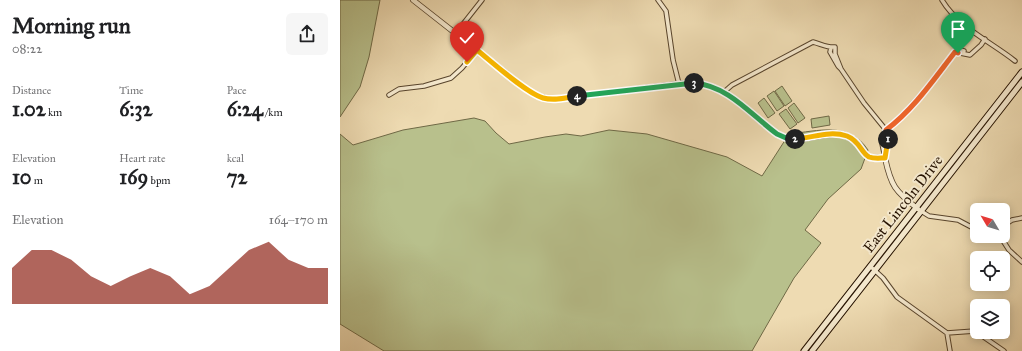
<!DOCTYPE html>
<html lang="en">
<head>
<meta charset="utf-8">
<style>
	:root { --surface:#fff; --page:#f6f6f6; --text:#202124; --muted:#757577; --accent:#8f2418 }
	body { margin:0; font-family:"IM FELL Great Primer",serif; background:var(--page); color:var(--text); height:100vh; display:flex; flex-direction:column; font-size:15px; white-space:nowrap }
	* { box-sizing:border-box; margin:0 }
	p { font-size:13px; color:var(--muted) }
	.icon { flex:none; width:22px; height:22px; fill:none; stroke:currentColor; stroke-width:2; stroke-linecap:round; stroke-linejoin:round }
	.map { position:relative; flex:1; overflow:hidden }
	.panel { display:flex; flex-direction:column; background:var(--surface); width:340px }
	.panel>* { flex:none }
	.needle { width:26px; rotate:308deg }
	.tools { position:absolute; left:630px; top:203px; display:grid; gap:8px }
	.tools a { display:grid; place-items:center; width:40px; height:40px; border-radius:6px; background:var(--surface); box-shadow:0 2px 10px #0003; font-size:20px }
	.pin { position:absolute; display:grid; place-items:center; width:34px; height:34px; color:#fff; margin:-41px -17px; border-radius:50% 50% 50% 0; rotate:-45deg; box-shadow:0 0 4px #0007 }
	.pin .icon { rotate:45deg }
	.km { position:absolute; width:20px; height:20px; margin:-10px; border-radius:50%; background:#222; color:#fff; font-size:11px; line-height:20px; text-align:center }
	.round { display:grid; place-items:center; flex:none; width:42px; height:42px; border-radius:6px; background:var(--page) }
	.headline { display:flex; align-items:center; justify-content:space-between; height:68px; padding:0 12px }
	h1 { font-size:22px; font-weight:700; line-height:30px }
	.figures { display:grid; grid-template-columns:repeat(3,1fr); gap:6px; height:68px; padding:4px 12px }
	.figures div { display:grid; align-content:center }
	.figures b { font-size:20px; font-weight:700 }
	.figures small { font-size:11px; font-weight:400 }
	.figures p { font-size:11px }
	.chart { height:112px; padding:8px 12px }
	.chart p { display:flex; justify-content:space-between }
	.chart svg { width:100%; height:72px; margin-top:4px; fill:var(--accent); opacity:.7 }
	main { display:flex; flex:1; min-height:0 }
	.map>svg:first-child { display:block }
	.green { fill:#b8c08c; stroke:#6f6946 }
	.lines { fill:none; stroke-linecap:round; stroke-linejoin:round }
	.minor-casing { stroke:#58442c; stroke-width:5.5 }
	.tertiary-casing { stroke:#58442c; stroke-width:6 }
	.secondary-casing { stroke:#261200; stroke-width:7 }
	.minor { stroke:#f4e8cd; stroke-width:3.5 }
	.tertiary { stroke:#f4e8cd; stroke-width:4.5 }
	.secondary { stroke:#f4e8cd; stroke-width:5 }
	.split-1-casing { stroke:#fff; stroke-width:8 }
	.split-2-casing { stroke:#fff; stroke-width:8 }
	.split-3-casing { stroke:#fff; stroke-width:8 }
	.split-4-casing { stroke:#fff; stroke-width:8 }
	.split-5-casing { stroke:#fff; stroke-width:8 }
	.split-1 { stroke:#f0652b; stroke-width:5 }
	.split-2 { stroke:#f5b400; stroke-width:5 }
	.split-3 { stroke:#22a559; stroke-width:5 }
	.split-4 { stroke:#22a559; stroke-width:5 }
	.split-5 { stroke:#f5b400; stroke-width:5 }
	.labels { text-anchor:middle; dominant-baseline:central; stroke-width:4; stroke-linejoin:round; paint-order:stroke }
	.street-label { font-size:15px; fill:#261200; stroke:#f4e8cd }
</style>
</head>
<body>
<main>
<section class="panel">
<div class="headline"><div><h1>Morning run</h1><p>08:22</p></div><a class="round"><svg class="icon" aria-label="share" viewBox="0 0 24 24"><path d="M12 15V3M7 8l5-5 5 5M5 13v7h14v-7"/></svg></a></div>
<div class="figures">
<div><p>Distance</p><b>1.02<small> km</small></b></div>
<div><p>Time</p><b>6:32</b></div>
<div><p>Pace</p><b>6:24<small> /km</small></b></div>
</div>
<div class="figures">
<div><p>Elevation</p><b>10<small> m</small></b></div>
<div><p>Heart rate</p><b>169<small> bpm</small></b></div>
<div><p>kcal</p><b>72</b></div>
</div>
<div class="chart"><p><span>Elevation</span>164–170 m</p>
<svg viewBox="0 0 160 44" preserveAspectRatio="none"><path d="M0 44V22L10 11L20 11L30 17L40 27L50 33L60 27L70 22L80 27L90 38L100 33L110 22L120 11L130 6L140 17L150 22L160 22V44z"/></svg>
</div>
</section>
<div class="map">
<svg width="682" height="351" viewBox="0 0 682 351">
	<rect width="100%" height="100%" fill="#eedbb2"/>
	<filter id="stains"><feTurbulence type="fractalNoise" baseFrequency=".005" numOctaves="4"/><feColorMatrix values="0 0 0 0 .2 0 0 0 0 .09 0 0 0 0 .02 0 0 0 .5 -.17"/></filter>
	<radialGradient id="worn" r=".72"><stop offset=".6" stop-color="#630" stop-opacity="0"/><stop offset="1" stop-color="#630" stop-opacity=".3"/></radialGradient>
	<path class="green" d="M0,0H40L29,57L20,87L0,117Z
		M442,86L452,101L445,106L435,91Z
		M434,91L444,106L437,111L427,96Z
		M424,98L435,113L428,118L418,103Z
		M454,103L465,118L458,123L448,108Z
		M446,109L457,124L450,129L439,114Z
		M489,116L490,125L472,128L471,119Z
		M134,118L145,121L156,133L169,144L205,137L226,134L241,136L269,130L307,134L387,157L422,176L449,134C478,131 509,121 528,150L521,169L488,199L465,230L481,243L454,278L412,351H44L0,324V134L13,145L63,130Z"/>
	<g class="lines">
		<defs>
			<path id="minor" d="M318,0L326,11L333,60L339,84
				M602,0C618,27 651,42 675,61
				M116,33L142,0
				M491,48L490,52L498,66L501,69L524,103L546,130L548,139L545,155
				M617,49L624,51
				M615,52L630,55L641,45L645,39
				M384,92L392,85L473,42C481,44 488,48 495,47V54L501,69
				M49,95L59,89L84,86L111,78L122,68L137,50
				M545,158L541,139L546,130L565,112L584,91L617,49L629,28
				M581,211L589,216L618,220L637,230
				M663,226L672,220L682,218
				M660,236L669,250L682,262
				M530,266L543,278L557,297L607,333
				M607,333L635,331L664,351
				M607,333L610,351"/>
			<path id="tertiary" d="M73,0L180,84C192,93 202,100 217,99L345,83C379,82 396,101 421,122C428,127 434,133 441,136C463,147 488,126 510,138C519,142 522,151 529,157L545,158C551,186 555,191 578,209"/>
			<path id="secondary" d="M464,351L682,72
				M472,351L682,82"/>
		</defs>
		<use href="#minor" class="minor-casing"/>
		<use href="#tertiary" class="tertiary-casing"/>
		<use href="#secondary" class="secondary-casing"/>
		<use href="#minor" class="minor"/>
		<use href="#tertiary" class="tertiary"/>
		<use href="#secondary" class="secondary"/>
	</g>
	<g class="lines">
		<defs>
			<path id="split-1" d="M548,139L546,130C574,109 594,79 615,52L618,53"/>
			<path id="split-2" d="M455,139C473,138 489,130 507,136C520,141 521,153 529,157C534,159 540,158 545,158L548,139"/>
			<path id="split-3" d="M354,83C389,86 411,115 437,134L446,138L455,139"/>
			<path id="split-4" d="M237,96L354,83"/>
			<path id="split-5" d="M127,62L137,50C152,62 186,93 203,98C214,101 226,98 237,96"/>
		</defs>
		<use href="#split-1" class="split-1-casing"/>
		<use href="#split-2" class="split-2-casing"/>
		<use href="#split-3" class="split-3-casing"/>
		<use href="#split-4" class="split-4-casing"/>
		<use href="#split-5" class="split-5-casing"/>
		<use href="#split-1" class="split-1"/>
		<use href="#split-2" class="split-2"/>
		<use href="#split-3" class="split-3"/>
		<use href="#split-4" class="split-4"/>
		<use href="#split-5" class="split-5"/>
	</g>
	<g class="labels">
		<g class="street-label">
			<text transform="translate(563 204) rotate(-52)">East Lincoln Drive</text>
		</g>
	</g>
	<rect width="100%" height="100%" filter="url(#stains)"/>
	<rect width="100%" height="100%" fill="url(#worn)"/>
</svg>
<div class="tools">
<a><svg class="needle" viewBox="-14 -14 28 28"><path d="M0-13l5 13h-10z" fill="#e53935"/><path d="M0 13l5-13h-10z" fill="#757577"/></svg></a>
<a><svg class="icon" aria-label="locate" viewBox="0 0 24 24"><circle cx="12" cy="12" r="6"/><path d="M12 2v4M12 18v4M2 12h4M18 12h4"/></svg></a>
<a><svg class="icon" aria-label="layers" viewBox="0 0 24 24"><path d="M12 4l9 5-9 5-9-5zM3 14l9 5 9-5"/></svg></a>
</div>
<div class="pin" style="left:618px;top:53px;background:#1e9e55"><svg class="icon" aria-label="arrive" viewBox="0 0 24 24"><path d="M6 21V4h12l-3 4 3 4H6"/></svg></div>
<div class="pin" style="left:127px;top:62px;background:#d93025"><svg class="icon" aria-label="check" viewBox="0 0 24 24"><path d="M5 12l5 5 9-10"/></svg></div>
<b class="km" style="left:548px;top:139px">1</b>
<b class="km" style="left:455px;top:139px">2</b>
<b class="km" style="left:354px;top:83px">3</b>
<b class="km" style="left:237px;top:96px">4</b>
</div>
</main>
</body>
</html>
